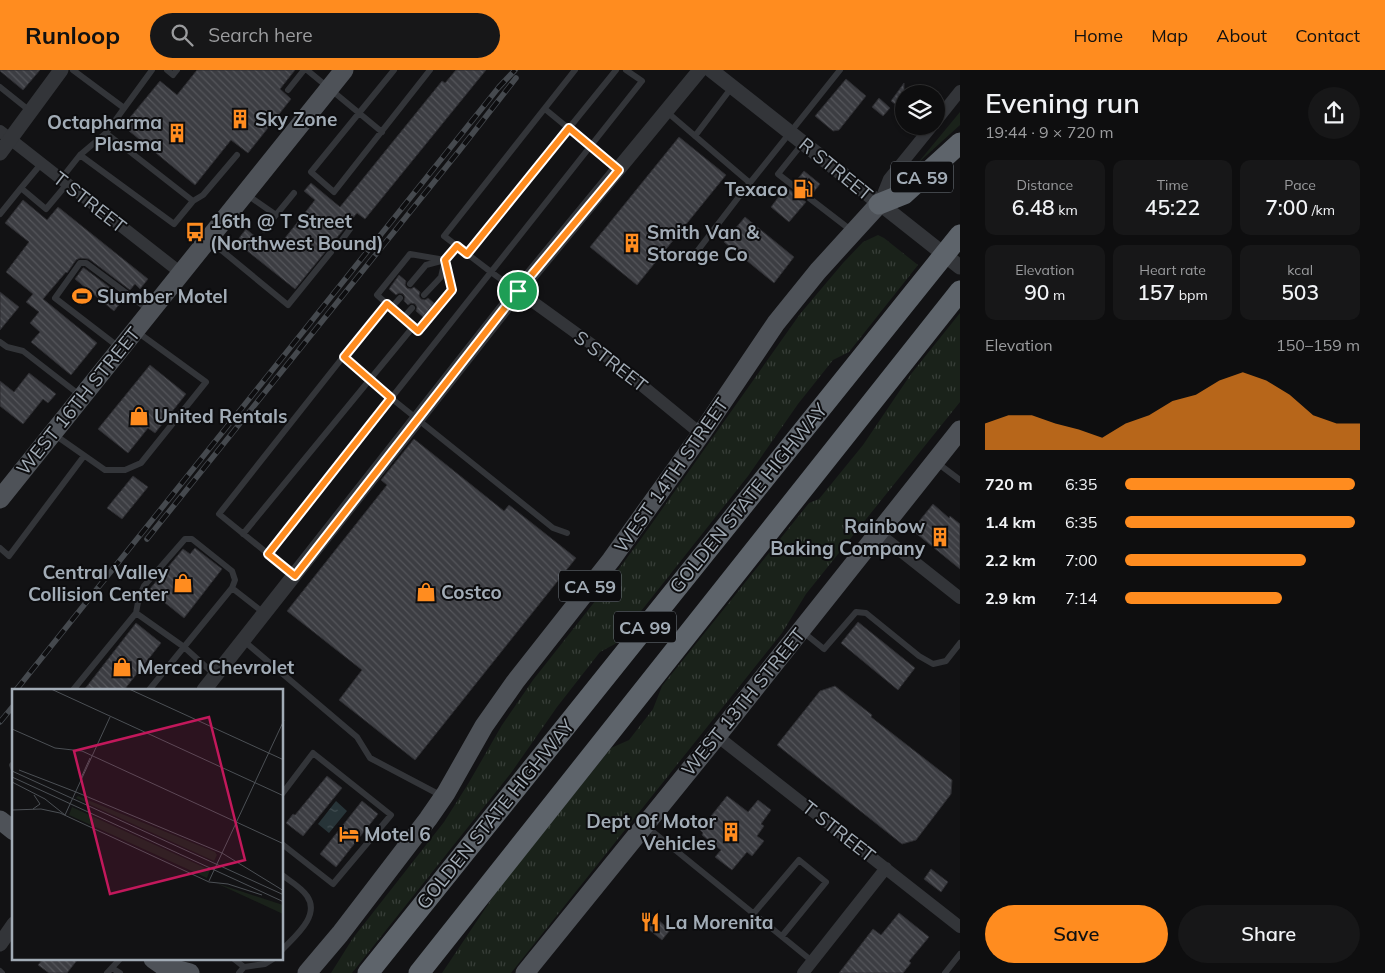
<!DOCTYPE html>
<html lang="en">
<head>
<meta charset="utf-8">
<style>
	:root { --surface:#0e0e0f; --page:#171718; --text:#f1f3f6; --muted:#9b9c9e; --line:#2e2e2f; --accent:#ff8c1f }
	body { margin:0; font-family:Mulish,sans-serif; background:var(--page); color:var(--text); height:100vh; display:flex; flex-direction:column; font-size:19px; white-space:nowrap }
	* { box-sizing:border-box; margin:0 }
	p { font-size:16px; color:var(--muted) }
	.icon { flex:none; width:28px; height:28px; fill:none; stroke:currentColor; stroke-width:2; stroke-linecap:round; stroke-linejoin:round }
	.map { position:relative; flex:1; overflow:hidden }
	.side { display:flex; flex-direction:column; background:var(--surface); width:425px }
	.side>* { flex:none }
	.controls { position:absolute; left:895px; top:15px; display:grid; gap:10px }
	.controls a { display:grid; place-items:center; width:50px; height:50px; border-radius:50%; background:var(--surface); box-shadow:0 1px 4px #0004,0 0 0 1px var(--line); font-size:25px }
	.pin { position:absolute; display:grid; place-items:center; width:42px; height:42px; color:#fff; margin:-21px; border:2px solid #fff; border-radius:50%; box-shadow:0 1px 5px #0007 }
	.round { display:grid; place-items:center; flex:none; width:52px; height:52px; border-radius:26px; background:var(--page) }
	.summary { display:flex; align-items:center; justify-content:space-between; height:85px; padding:0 25px }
	h1 { font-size:28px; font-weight:600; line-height:38px }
	.figures { display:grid; grid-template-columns:repeat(3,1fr); gap:8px; height:85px; padding:5px 25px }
	.figures div { display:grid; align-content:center; border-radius:10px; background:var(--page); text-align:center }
	.figures b { font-size:21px; font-weight:600 }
	.figures small { font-size:14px; font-weight:400 }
	.figures p { font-size:14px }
	.chart { height:140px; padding:10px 25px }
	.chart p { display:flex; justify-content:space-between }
	.chart svg { width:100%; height:90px; margin-top:5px; fill:var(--accent); opacity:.7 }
	.primary-button { display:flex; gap:10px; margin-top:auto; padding:10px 25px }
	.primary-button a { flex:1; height:58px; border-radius:30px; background:var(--accent); color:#111; font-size:20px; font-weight:600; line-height:58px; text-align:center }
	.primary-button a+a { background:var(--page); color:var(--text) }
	ul { padding:0 25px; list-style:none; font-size:16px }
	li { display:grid; grid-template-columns:80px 60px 1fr; align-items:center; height:38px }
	li i { height:12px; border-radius:6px; background:var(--accent) }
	header { display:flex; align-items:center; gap:30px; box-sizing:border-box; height:70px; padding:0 25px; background:var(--accent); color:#111 }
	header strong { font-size:24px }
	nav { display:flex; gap:28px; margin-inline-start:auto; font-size:18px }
	.search { width:350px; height:45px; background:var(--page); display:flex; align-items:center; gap:12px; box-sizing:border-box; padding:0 18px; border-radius:28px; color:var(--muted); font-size:19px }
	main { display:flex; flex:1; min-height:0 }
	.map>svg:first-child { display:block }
	.grass { fill:url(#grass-tufts) }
	.water { fill:url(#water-ripples) }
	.building { fill:url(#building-back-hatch); stroke:#2c2c30 }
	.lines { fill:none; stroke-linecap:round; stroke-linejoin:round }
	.service { stroke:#333539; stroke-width:6 }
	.minor { stroke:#333539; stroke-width:12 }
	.tertiary { stroke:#333539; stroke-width:15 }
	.primary { stroke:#4e5258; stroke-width:19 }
	.motorway { stroke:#5e646b; stroke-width:21 }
	.rail-casing { stroke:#45494e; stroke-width:5.5 }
	.rail { stroke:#0d0d0f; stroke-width:4; stroke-dasharray:11; stroke-linecap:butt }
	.route-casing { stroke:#fff; stroke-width:10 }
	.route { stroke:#ff8c1f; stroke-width:6 }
	.labels { text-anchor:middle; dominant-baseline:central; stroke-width:4; stroke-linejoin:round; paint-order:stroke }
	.shield { fill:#0d0d0f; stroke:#757c84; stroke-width:1 }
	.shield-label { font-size:18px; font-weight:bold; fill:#a2acb6 }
	.poi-label { font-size:19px; font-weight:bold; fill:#a2acb6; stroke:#0d0d0f; text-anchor:start }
	.street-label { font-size:19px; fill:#a2acb6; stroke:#0d0d0f }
	.inset-road { fill:none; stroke:#4c5055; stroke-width:1 }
	.view { fill:#c2185b; fill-opacity:0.15; stroke:#c2185b; stroke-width:2.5 }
	.inset-edge { fill:none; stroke:#a2acb6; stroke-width:2.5 }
</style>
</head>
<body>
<header>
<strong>Runloop</strong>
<div class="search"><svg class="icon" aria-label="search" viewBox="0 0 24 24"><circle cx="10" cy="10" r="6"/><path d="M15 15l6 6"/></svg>Search here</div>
<nav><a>Home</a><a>Map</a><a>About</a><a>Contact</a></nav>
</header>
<main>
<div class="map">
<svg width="960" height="903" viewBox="0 0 960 903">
	<defs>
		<pattern id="grass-tufts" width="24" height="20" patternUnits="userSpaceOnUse" patternTransform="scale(1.25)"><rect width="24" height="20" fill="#1a221a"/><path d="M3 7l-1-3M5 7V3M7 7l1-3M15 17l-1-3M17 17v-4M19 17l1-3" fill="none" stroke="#383f39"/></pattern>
		<pattern id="water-ripples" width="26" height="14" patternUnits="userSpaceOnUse" patternTransform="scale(1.25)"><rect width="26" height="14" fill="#273438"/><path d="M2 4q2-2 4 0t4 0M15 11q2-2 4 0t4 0" fill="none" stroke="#434f53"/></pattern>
		<pattern id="building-back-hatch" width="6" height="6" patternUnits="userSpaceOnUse" patternTransform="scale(1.25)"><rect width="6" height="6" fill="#3c3d42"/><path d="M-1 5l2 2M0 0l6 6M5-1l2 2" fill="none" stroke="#55565b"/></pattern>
	</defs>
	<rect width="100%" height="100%" fill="#121214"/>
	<path class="grass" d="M960,42V55L917,94Z
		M878,165L884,168L918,195L849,282L833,290L798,334L748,406L615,574L600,582L557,637L511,703L352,903H331L353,868L444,752L468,714L502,655L533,610L596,530L643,466L800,244L843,193L863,172Z
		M960,243V332L806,524L782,563L511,903H442L499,818L611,678L629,670L653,639L662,616L809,433L819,429L863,375L911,304Z"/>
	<path class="water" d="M83,216L92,223L81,236L72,229Z
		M336,731L347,741L329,763L318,754Z"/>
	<path class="building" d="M0,0H40L23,20L0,1Z
		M197,0H295L280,19L291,29L248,83L231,70L195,115L123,56L160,11L177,25Z
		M456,0H486L365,149L357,143L295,219L236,172L246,159L274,182L315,130L304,121L311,113L340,137L442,11L445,13Z
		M846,9L866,26L839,60L833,61L815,46Z
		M904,13V41L891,31Z
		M879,28L890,38L883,46L872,37Z
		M679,67L726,105L637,215L590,177Z
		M804,101L820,114L812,124L796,111Z
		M789,119L806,132L789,152L771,137L780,125L783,128Z
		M23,130L47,150L58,137L148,209L140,219L135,214L130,220L89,189L80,188L76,190L67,203L66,202L43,229L97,273L71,305L31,272L40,262L30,253L39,242L26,232L33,224L6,202L29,172L5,153Z
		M745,147L794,187L774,213L724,172Z
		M83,198H84L124,228L114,241L75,209Z
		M399,205L406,211L405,215L407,218L411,219L414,217L420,222L419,226L421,229L425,230L428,228L434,233L423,247L416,241L417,237L415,234L411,233L408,235L404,231L405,227L403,224L399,223L396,225L389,219Z
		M0,222L19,237L0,260Z
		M150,295L186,324L155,363L148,358L128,383L98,359Z
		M29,303L56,324L48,333L43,329L23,354L0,336V311L14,322Z
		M414,369L504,441L509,435L576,488L415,690L339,630L362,600L287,541L387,415L381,410Z
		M133,406L148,417L122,449L107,438Z
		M933,434L949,448L950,446L960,454V499L912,460Z
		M195,478L222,499L184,548L149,520L183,479L190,484Z
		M858,552L915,598L898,620L841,573Z
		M136,553L161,573L124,620H84Z
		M835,616L872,645L871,647L952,710L951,724L916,770L902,774L777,675L820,621Z
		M327,706L342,718L303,766L286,753L293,744L295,745Z
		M727,726L748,742L758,730L771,740L761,754L764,756L757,766L764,771L752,786L747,782L732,800L715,787L721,780L702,765L703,763L700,760Z
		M362,731L378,744L336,797L320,784Z
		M931,799L948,812L941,822L924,809Z
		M899,843L929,867L909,891L911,893L903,903H839L873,859L881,865Z
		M651,844L670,860L662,870L643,855Z
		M43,889H78L67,903H49L38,895Z"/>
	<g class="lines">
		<path class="service" d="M73,0L124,38
			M167,0L173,5L177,0
			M307,0L382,62
			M394,0L311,102L334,122L430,0
			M0,17L30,41
			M288,20L304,0
			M545,39L618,99
			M667,42L750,113
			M695,66L732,17
			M802,74L778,104L852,161
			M80,85L174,154L193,131L106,63
			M41,94L21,118L46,139L67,114
			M61,109L80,85L106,63L152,0
			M246,124L276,145L294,123
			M193,131L203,125L237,85
			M0,144L21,118
			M264,160L276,145
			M209,170L288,235L331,182
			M339,174L350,159
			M410,184L445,190L452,220L418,261L377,225Z
			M467,184L616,0
			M692,188L741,124L840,0
			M410,214L426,195L441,191
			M517,221L491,202L444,166L575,0
			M424,225L441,207L445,190L457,176
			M391,238L400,228
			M403,248L412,238
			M0,272L7,277L23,281L81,326
			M120,278L55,228L80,193H86L149,240
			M343,287L387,234
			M55,365L105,400H125L141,393L206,312L136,261
			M936,392L960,410
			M243,464L413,257
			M0,478L9,486L84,386
			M268,484L642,11L626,0
			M294,505L219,444L343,287L391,328L553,458L567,463
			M232,518L264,543
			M136,543L184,577L215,605
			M803,562L824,579L856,542L866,543L919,586L933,594L946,591L960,573
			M244,571L357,667L370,688L442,726
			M73,620L136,543L139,527L144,516L185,469H192L232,501L235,510L232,518L149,620
			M14,693L12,695L14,700
			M282,724L313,683L391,745L333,814L282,774
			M647,757L812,891
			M282,805C290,811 302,818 307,826C321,846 294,867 282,880
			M754,843L799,790L826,812L782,866
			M234,889L244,897L239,903
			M244,897L265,894L273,889
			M112,898L120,903
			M0,901L2,903
			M107,903L120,889
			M945,903L960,884"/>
		<path class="minor" d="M936,51L960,21
			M0,61L181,203
			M879,134L889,109L932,56
			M518,221L594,276L701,364
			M878,463L960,528
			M717,666L960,857
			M803,903L886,798"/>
		<path class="tertiary" d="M711,0L960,197
			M0,83L61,0
			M204,620L518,221L700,0
			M0,874L14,854"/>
		<path class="primary" d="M0,429L344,0
			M0,750L14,761
			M153,889L163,896L190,903
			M307,903L340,864L428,749L446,723L484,656L515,612L611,490L701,364L776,253L818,201L879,134
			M525,903L717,666L960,360"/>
		<path class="motorway" d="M879,134L904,124L960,73
			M368,903L960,165
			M419,903L960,221"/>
		<defs>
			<path id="rail" d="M147,469L459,81L516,8
				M16,620L499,17L515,0
				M0,652L14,635"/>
		</defs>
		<use href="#rail" class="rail-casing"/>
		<use href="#rail" class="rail"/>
	</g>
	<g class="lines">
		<defs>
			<path id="route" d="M569,58L619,100L518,221L295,506L268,484L391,328L344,287L387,234L418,261L452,220L445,190L457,176L467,184Z"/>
		</defs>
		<use href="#route" class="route-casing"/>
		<use href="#route" class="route"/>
	</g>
	<defs>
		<symbol id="building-bare" viewBox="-9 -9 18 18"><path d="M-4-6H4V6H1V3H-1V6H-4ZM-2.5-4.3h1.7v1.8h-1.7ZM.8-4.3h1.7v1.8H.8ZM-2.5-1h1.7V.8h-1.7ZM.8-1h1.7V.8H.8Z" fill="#ff8c1f" stroke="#0d0d0f" stroke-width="2.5" paint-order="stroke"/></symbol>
		<symbol id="fuel-bare" viewBox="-9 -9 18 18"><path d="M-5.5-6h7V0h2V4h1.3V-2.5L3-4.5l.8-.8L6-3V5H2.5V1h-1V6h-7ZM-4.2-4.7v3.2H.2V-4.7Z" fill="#ff8c1f" stroke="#0d0d0f" stroke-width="2.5" paint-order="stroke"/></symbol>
		<symbol id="bus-bare" viewBox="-9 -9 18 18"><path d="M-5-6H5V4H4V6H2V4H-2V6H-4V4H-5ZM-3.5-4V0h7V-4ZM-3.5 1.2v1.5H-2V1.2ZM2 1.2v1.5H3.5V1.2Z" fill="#ff8c1f" stroke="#0d0d0f" stroke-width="2.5" paint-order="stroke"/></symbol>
		<symbol id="stadium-bare" viewBox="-9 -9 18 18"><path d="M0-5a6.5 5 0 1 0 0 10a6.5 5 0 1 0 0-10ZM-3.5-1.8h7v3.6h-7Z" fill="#ff8c1f" stroke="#0d0d0f" stroke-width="2.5" paint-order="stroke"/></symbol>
		<symbol id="shop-bare" viewBox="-9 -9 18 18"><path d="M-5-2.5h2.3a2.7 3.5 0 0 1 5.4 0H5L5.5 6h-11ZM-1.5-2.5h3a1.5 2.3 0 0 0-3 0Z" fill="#ff8c1f" stroke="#0d0d0f" stroke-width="2.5" paint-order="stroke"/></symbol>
		<symbol id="hotel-bare" viewBox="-9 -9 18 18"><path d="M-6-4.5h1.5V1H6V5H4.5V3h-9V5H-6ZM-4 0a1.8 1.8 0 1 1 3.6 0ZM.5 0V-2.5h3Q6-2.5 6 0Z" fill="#ff8c1f" stroke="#0d0d0f" stroke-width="2.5" paint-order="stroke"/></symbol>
		<symbol id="restaurant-bare" viewBox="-9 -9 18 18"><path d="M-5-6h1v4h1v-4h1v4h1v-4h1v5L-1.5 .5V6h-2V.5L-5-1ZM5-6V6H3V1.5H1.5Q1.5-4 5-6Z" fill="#ff8c1f" stroke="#0d0d0f" stroke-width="2.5" paint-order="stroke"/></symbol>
	</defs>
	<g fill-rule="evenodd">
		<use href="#building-bare" x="226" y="35" width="28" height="28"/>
		<use href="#building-bare" x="163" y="49" width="28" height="28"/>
		<use href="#fuel-bare" x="789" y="105" width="28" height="28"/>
		<use href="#bus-bare" x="181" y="148" width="28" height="28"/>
		<use href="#building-bare" x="618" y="159" width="28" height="28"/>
		<use href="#stadium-bare" x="68" y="212" width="28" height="28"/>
		<use href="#shop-bare" x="125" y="332" width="28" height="28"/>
		<use href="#building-bare" x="926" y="453" width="28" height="28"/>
		<use href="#shop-bare" x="169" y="499" width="28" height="28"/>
		<use href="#shop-bare" x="412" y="508" width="28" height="28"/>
		<use href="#shop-bare" x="108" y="583" width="28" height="28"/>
		<use href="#building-bare" x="717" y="748" width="28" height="28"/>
		<use href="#hotel-bare" x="335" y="750" width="28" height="28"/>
		<use href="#restaurant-bare" x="636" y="838" width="28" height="28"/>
	</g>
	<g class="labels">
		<g class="shield">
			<rect x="891" y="91.5" width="62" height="31" rx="4"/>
			<rect x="559" y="500.5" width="62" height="31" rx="4"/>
			<rect x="614" y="541.5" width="62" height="31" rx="4"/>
		</g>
		<g class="shield-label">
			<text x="922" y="107">CA 59</text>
			<text x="590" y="516">CA 59</text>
			<text x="645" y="557">CA 99</text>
		</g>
		<g class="poi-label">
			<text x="255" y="49">Sky Zone</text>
			<text x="162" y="52" text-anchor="end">Octapharma<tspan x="162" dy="22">Plasma</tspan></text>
			<text x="788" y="119" text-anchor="end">Texaco</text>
			<text x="210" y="151">16th @ T Street<tspan x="210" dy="22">(Northwest Bound)</tspan></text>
			<text x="647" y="162">Smith Van &amp;<tspan x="647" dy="22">Storage Co</tspan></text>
			<text x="97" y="226">Slumber Motel</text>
			<text x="154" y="346">United Rentals</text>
			<text x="925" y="456" text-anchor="end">Rainbow<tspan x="925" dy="22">Baking Company</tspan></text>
			<text x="168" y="502" text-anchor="end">Central Valley<tspan x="168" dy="22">Collision Center</tspan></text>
			<text x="441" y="522">Costco</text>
			<text x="137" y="597">Merced Chevrolet</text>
			<text x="716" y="751" text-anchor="end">Dept Of Motor<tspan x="716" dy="22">Vehicles</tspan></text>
			<text x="364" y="764">Motel 6</text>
			<text x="665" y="852">La Morenita</text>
		</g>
		<g class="street-label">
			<text transform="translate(836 99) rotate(39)">R STREET</text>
			<text transform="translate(90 132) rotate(38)">T STREET</text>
			<text transform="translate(611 291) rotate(38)">S STREET</text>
			<text transform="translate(78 331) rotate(-51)">WEST 16TH STREET</text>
			<text transform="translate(671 405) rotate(-55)">WEST 14TH STREET</text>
			<text transform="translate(748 428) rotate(-51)">GOLDEN STATE HIGHWAY</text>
			<text transform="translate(743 632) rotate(-51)">WEST 13TH STREET</text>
			<text transform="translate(495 744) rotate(-51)">GOLDEN STATE HIGHWAY</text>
			<text transform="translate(839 761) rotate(38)">T STREET</text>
		</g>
	</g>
	<g transform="translate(12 619)">
		<rect width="271" height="271" fill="#121214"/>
		<path d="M66,107L203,163L205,166L202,172L64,109ZM60,118L198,181L195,189L57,126ZM204,194L271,216V225Z" fill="#1a221a"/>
		<path class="inset-road" d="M39,0L272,107M117,0L272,71M0,40L43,59L70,62L272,155M7,81L64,103M0,82L272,206M0,88L272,213M69,89L78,69M0,93L33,110L53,126M64,103L210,164M21,120L28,115L22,106M0,121L29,120L48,124L197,193M53,126L98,28M210,164L272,202M197,192L272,31M197,193L216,195L250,206"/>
		<path class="view" d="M197,28L233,171L98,205L62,62Z"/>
		<rect width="271" height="271" class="inset-edge"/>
	</g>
</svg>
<div class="controls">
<a><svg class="icon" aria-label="layers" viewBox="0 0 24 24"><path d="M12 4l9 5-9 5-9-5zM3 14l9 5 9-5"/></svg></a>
</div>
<div class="pin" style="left:518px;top:221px;background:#1e9e55"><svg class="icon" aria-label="arrive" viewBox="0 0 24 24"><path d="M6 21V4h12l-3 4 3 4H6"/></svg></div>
</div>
<section class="side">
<div class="summary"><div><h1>Evening run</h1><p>19:44 · 9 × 720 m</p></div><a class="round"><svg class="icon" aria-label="share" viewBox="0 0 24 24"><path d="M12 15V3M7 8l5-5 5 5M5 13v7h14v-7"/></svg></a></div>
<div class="figures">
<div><p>Distance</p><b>6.48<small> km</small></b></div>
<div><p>Time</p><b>45:22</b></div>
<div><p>Pace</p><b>7:00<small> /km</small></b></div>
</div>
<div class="figures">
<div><p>Elevation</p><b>90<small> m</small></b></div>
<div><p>Heart rate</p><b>157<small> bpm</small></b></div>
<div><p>kcal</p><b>503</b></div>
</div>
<div class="chart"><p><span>Elevation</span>150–159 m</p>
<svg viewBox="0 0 160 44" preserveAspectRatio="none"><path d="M0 44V31L10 27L20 27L30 31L40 34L50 38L60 31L70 27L80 20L90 17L100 10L110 6L120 10L130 17L140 27L150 31L160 31V44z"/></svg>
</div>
<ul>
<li><b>720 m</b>6:35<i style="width:98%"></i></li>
<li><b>1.4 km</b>6:35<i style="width:98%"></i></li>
<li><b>2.2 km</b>7:00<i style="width:77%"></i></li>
<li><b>2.9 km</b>7:14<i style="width:67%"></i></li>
</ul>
<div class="primary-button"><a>Save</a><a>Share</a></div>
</section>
</main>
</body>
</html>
